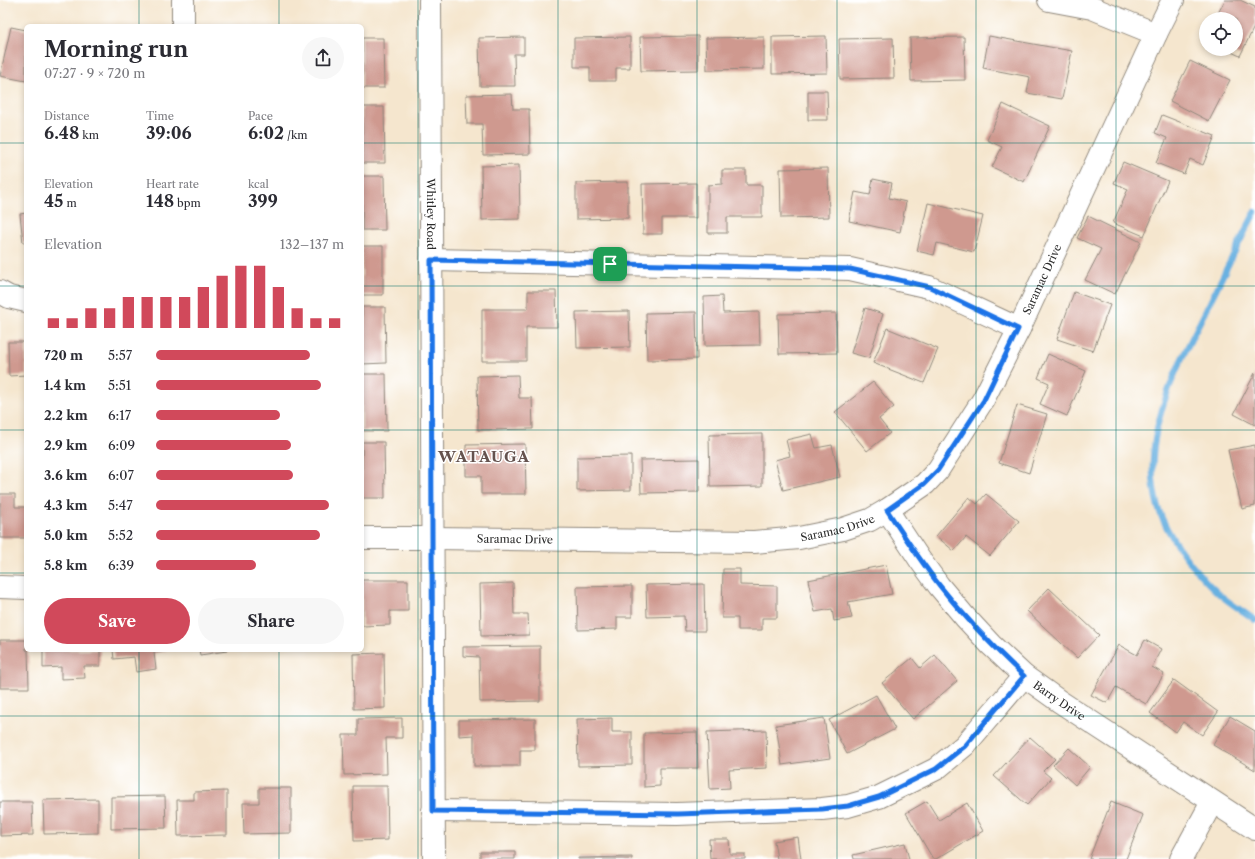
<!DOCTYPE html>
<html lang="en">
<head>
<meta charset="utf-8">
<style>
	:root { --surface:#fff; --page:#f7f7f7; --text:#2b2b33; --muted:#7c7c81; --accent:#d1495b }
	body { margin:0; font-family:"Libre Caslon Text",serif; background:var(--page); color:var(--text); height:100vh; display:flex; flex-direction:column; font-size:15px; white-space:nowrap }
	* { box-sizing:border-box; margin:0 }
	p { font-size:13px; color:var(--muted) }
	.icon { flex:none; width:22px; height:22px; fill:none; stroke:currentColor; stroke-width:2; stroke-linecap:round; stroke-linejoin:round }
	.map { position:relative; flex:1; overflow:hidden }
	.panel { position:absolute; left:24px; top:24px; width:340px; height:628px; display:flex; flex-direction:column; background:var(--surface); border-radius:6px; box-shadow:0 2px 6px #0003 }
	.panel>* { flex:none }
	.controls { position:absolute; left:1199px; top:12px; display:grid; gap:8px }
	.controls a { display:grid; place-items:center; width:44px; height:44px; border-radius:50%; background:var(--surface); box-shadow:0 2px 6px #0003; font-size:20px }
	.pin { position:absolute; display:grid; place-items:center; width:34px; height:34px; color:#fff; margin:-17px; border-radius:8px; box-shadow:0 2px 6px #0006 }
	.round { display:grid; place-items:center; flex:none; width:42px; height:42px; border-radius:21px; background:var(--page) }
	.summary { display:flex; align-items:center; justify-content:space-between; height:68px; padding:0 20px }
	h1 { font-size:22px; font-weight:700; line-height:30px }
	.metrics { display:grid; grid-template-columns:repeat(3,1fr); gap:6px; height:68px; padding:4px 20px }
	.metrics div { display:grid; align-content:center }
	.metrics b { font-size:17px; font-weight:700 }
	.metrics small { font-size:11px; font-weight:400 }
	.metrics p { font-size:11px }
	.chart { height:112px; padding:8px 20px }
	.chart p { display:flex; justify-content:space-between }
	.chart svg { width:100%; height:72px; margin-top:4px; stroke:var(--accent); stroke-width:6 }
	.primary-button { display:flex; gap:8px; margin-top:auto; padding:8px 20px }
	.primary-button a { flex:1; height:46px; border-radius:24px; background:var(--accent); color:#fff; font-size:16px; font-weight:700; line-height:46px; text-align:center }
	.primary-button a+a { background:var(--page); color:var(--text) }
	ul { padding:0 20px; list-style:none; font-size:13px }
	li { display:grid; grid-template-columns:64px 48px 1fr; align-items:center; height:30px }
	li i { height:10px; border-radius:5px; background:var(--accent) }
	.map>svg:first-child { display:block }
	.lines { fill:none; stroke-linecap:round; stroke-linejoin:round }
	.stream { stroke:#69b1e1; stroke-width:6 }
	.building { fill:#cf998f }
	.minor-casing { stroke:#90887c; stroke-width:24 }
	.minor { stroke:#fff; stroke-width:22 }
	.route-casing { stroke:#fff; stroke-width:8 }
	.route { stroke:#1a73e8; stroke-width:5 }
	.grid { fill:none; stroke:#0f766e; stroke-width:1; stroke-opacity:0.55 }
	.labels { text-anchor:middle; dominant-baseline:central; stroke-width:3; stroke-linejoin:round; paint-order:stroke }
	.street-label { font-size:11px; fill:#2b2b2b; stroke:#fff }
	.district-label { font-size:15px; font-weight:bold; letter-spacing:1px; fill:#64524e; stroke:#fff }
</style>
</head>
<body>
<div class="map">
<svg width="1255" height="859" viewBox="0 0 1255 859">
	<rect width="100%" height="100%" fill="#fff"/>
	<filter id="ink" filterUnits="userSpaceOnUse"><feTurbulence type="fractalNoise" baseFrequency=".025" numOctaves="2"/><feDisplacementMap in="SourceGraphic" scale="8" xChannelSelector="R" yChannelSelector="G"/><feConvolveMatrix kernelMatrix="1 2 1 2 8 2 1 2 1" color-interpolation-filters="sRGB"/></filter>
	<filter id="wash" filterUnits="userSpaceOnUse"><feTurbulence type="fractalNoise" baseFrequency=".012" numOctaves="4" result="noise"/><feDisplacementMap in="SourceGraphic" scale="16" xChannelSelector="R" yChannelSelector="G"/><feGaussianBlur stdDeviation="0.9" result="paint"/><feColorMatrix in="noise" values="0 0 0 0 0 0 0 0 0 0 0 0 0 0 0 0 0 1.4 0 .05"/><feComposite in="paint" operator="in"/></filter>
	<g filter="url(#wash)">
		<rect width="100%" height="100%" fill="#f5e6ce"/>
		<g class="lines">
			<path class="stream" d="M1255,212C1239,243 1223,275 1208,306C1177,367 1138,437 1158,507C1167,537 1196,573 1218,593C1229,603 1243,611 1255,620"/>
		</g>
		<g id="blocks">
			<path class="building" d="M1225,0H1240L1255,7V25L1240,56L1225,49H1236V19H1215Z
				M11,27L26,30V81L0,76Z
				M698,36V70L641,71L640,37Z
				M826,36L827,73L772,74V37Z
				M989,36L1072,51L1062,99L1027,93L1030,77L983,68Z
				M524,37V54H514L515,86H480L479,38Z
				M630,37V68H616V81H590V67H574V38Z
				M764,37V69L707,70L706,38Z
				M964,37L965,80L911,81L910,38Z
				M362,38H383L384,88H362Z
				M893,38L894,78L840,79L839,39Z
				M1190,61L1230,80L1209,121L1170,101Z
				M808,91H827L828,120H808Z
				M512,94L513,109H529L530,154L483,155L482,124H467L466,95Z
				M1003,104L1050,126L1024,182L992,167L1002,147L987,140Z
				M362,107H384L385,163H362Z
				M1162,115L1215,136L1203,165L1190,159L1184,174L1156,163L1167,138L1155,133Z
				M1123,162L1168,181L1144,236L1113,223L1128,189L1114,183Z
				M519,165L520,219L482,220L481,166Z
				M828,168L829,217L781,218L780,169Z
				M722,170H746V185H762V217H727V233H708V185L722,184Z
				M362,176H384L385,230H362Z
				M873,179L892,183L889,198L906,202L900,232L849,221L855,192L870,195Z
				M628,182V218L576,219V183Z
				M696,183V218H662V234H643L642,184Z
				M928,203L983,216L974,252L937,243L934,255L917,251Z
				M26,213V242L23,243L20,214Z
				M1088,216L1141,242L1115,294L1085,280L1101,249L1077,238Z
				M362,246H383V295H362Z
				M528,291H556L557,327H526V361H482V309H528Z
				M1074,292L1110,305L1093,351L1057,339Z
				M722,296L723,313L759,312L760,345L705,346L704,297Z
				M362,307H385L386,363L362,364Z
				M865,308L883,314L869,358L851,353Z
				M629,311L630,347L577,348L576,312Z
				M696,312L697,359L647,360L646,313Z
				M836,313L837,353L779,354L778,314Z
				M887,328L938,349L924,383L873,363Z
				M8,342H26V375L9,376Z
				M1048,354L1086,371L1067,416L1040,404L1049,383L1038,378Z
				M1255,373V425L1234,414Z
				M362,374H386L387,431H362Z
				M518,375L519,398H532L533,429L478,430L477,376Z
				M873,382L894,407L879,419L890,433L867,451L835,412Z
				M1017,405L1047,414L1029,473L999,463Z
				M762,434V486L710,487L709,435Z
				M812,434L816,448L832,445L840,477L783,490L775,460L790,456L786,440Z
				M362,442H384L385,498H362Z
				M525,444L526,494H481V476H466V445Z
				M1255,445V506L1242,509L1228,450Z
				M631,456V490L577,491V457Z
				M699,459V492L641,493L640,460Z
				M0,494H15V507H26V538H0Z
				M986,494L1019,521L990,556L966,537L954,551L936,536L969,497L977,504Z
				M886,565L892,594L848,602L852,618L834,621L832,609L815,612L808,580Z
				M723,569H740V585L777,586V618H762V630H738V618H722Z
				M362,580H408V611H390V625L362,626Z
				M513,583L514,614H528L529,635L481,636L480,584Z
				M704,584L705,631H685L684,616L647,617L646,585Z
				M632,586V617H617V629L578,630L577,587Z
				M1049,588L1099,635L1077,658L1027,611Z
				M0,640H26V650H28L29,688H0Z
				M1145,640L1161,649L1152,667L1164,674L1146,704L1116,687L1107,703L1091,695L1119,645L1137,655Z
				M540,646V701L480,702L479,657L463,656V647Z
				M43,650H100V666H84L85,678L61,679V667L43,668Z
				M113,650H166V651L154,653L156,669L136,672L134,657L114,659Z
				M199,650H227V651L200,655Z
				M384,653L385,708L354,709L353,654Z
				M935,655L957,681L913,719L882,683L912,658L920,668Z
				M1174,680L1218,712L1202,735L1183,722L1176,732L1150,713Z
				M876,695L895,729L847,754L829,720Z
				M1230,716L1255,731V770L1213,745Z
				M402,718V738H386L387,774L344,775L343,735H358V719Z
				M612,718V732H632V765L578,766L577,719Z
				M824,718L830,758L782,765L776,725Z
				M535,719V750H520V766H474V735L459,736V720Z
				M766,730L767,768L729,770L730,788L710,789L707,732Z
				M697,732L698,768H660V786L644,787V733Z
				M1030,737L1055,759L1043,771L1051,778L1027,805L994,776Z
				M1069,748L1090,767L1075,785L1053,765Z
				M353,786H387L388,840L354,841Z
				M259,788H291V833L244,834L243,803H259Z
				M227,791V835L178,836L177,800H194V792Z
				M165,796L166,828L111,829V797Z
				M98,799V833L44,834L43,800Z
				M927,801L939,820L967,803L983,831L936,859H933L906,813Z
				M0,802H32L33,835L0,836Z
				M1111,802L1143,815L1126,859H1089Z
				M798,837L801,859H777L774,841Z
				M709,839H729L730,854H745V859H710Z
				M905,843L909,859H854L853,855Z
				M480,852H515V859H480Z
				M632,857V859H578V858Z"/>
		</g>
	</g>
	<g filter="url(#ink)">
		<use href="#blocks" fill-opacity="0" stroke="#90887c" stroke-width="1"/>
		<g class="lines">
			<defs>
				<g id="minor">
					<path d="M183,0V26"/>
					<path id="s1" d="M430,0L434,859"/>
					<path d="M1049,0L1092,8L1156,34"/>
					<path d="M431,260L850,269L929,287L1019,329"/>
					<path d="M0,292L9,297L26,301"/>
					<path id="s2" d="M887,510L920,560L939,586L965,617L991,645L1024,676L1059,701L1091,722L1255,829"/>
					<path id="s3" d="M362,538H432L754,542L799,538L843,529L870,520L887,510L925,484L938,470L983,400L1019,329L1156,34L1173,0"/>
					<path d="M0,587L26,588"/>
					<path d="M433,811L677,814L822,809L848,806L879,797L936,769L965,745L1024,676"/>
					<path d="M1181,859L1212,802"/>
				</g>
			</defs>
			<use href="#minor" class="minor-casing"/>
			<use href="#minor" class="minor"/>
		</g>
	</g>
	<g class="lines" filter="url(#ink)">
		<defs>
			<path id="route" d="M431,260L850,269L930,287L1018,329L984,400L938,470L924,484L887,510C904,536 921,562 940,586C966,619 994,648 1024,676L965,746L936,769L879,797L848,806L822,809L678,814L433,811Z"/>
		</defs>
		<use href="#route" class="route-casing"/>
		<use href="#route" class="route"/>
	</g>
	<path class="grid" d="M139,0V26M279,0V26M418,0V859M558,0V859M697,0V859M837,0V859M976,0V859M1116,0V859M0,143H26M362,143H1255M0,286H26M362,286H1255M0,430H26M362,430H1255M0,573H26M362,573H1255M139,650V859M279,650V859M0,716H1255"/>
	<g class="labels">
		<g class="street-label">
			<text stroke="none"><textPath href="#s1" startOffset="214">Whitley Road</textPath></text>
			<text stroke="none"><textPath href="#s3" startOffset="813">Saramac Drive</textPath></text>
			<text stroke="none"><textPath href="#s3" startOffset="477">Saramac Drive</textPath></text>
			<text stroke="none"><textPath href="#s3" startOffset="153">Saramac Drive</textPath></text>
			<text stroke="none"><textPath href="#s2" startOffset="259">Barry Drive</textPath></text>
		</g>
		<g class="district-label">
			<text x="484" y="456">WATAUGA</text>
		</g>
	</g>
</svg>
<div class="controls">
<a><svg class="icon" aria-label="locate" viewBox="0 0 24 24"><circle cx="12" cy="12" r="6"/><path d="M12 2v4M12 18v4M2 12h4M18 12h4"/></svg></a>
</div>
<div class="pin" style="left:610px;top:264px;background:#1e9e55"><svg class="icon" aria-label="arrive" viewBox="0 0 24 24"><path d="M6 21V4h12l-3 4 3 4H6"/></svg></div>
<section class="panel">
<div class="summary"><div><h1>Morning run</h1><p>07:27 · 9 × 720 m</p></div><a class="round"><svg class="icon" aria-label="share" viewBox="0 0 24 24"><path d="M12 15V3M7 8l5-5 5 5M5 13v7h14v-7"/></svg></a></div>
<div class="metrics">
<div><p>Distance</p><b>6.48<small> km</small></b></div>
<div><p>Time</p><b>39:06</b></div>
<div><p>Pace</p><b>6:02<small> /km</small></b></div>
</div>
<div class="metrics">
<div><p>Elevation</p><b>45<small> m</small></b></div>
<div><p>Heart rate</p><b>148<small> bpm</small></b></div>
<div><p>kcal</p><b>399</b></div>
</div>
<div class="chart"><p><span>Elevation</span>132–137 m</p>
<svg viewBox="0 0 160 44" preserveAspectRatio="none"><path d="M5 44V38M15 44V38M25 44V32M35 44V32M45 44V25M55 44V25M65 44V25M75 44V25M85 44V19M95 44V12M105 44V6M115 44V6M125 44V19M135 44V32M145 44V38M155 44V38"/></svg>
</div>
<ul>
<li><b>720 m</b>5:57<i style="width:82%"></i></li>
<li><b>1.4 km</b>5:51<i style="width:88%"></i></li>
<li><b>2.2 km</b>6:17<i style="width:66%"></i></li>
<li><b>2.9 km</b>6:09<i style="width:72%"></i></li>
<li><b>3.6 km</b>6:07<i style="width:73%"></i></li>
<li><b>4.3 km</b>5:47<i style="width:92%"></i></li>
<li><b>5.0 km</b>5:52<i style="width:87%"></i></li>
<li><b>5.8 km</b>6:39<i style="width:53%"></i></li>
</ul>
<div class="primary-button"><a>Save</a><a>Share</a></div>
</section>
</div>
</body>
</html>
